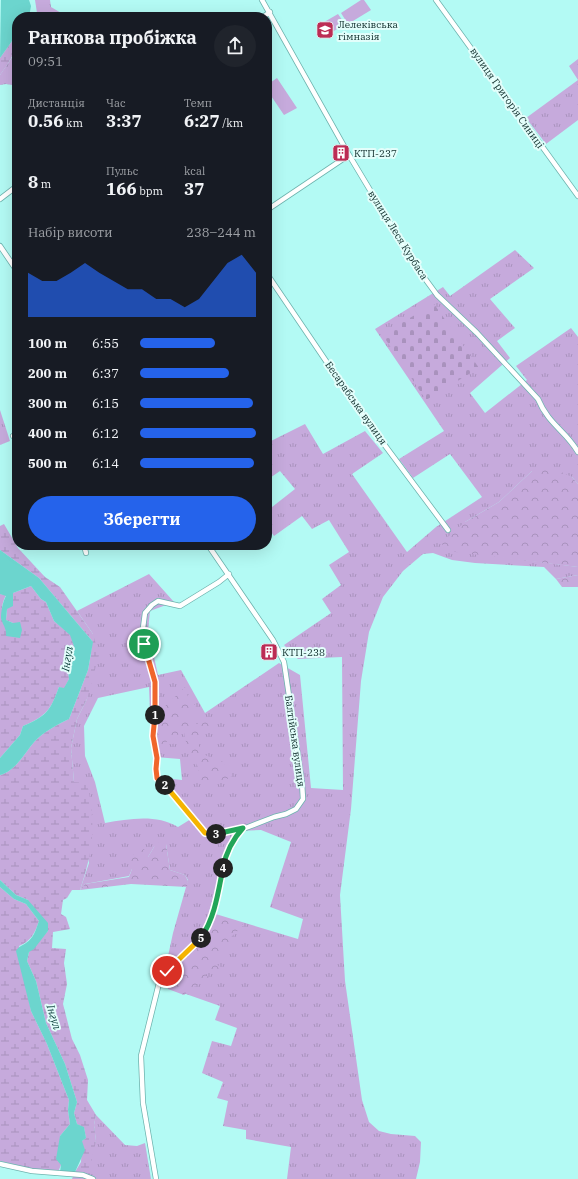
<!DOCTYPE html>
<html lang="uk">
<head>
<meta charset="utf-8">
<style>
	:root { --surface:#171b24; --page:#20242c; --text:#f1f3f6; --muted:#9ea1a6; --accent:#2563eb }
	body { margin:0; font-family:"IBM Plex Serif",serif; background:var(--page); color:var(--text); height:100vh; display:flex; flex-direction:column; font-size:15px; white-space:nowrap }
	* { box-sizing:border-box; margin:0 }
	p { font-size:13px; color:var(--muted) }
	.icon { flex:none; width:22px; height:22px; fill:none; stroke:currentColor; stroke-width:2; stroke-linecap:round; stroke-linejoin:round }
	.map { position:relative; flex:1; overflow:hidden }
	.drawer { position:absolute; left:12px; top:12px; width:260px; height:538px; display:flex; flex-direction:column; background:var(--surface); border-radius:16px; box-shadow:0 4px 16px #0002 }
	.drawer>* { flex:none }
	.pin { position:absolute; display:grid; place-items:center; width:34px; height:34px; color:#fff; margin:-17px; border:2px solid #fff; border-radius:50%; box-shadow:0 1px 4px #0007 }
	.km { position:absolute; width:20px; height:20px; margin:-10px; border-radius:50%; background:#222; color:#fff; font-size:11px; line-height:20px; text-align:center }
	.round { display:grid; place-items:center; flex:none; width:42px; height:42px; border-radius:21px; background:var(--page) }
	.head { display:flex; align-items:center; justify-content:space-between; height:68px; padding:0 16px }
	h1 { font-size:18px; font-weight:800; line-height:30px }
	.figures { display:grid; grid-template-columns:repeat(3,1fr); gap:6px; height:68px; padding:4px 16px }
	.figures div { display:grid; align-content:center }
	.figures b { font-size:17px; font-weight:800 }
	.figures small { font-size:11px; font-weight:400 }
	.figures p { font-size:11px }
	.chart { height:112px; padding:8px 16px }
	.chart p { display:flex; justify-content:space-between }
	.chart svg { width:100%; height:72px; margin-top:4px; fill:var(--accent); opacity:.7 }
	.cta { display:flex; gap:8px; margin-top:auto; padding:8px 16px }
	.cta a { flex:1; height:46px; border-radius:24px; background:var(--accent); color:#fff; font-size:16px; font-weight:800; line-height:46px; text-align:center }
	ul { padding:0 16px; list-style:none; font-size:13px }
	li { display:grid; grid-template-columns:64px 48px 1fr; align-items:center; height:30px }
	li i { height:10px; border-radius:5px; background:var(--accent) }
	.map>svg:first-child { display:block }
	.grass { fill:url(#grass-tufts); fill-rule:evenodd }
	.forest { fill:url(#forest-crowns) }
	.wetland { fill:url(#wetland-marsh) }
	.cemetery { fill:url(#cemetery-stones) }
	.park { fill:#c6aadc }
	.water { fill:#6cd5ce }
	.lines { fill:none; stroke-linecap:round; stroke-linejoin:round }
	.street-casing { stroke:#6db3ae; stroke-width:6 }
	.street { stroke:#fff; stroke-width:4.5 }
	.split-1-casing { stroke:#fff; stroke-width:8 }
	.split-2-casing { stroke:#fff; stroke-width:8 }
	.split-3-casing { stroke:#fff; stroke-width:8 }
	.split-4-casing { stroke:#fff; stroke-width:8 }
	.split-5-casing { stroke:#fff; stroke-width:8 }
	.split-6-casing { stroke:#fff; stroke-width:8 }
	.split-1 { stroke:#f0652b; stroke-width:5 }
	.split-2 { stroke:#f0652b; stroke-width:5 }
	.split-3 { stroke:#f5b400; stroke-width:5 }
	.split-4 { stroke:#22a559; stroke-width:5 }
	.split-5 { stroke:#22a559; stroke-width:5 }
	.split-6 { stroke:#f5b400; stroke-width:5 }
	.labels { text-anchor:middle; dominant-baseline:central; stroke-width:4; stroke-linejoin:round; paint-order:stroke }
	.poi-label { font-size:10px; fill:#0e2c2a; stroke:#e3fefb; text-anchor:start }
	.street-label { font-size:10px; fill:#0e2c2a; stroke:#e3fefb }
	.water-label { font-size:11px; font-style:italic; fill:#003532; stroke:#e3fefb }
</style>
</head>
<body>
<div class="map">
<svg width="578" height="1179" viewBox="0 0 578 1179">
	<defs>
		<pattern id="grass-tufts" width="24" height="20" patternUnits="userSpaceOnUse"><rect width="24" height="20" fill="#c6aadc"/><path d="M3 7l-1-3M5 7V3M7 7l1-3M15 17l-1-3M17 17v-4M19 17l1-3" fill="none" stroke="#a992bd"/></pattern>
		<pattern id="forest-crowns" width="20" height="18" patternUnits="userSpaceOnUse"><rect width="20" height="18" fill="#c6aadc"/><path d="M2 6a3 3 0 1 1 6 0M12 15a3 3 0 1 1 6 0" fill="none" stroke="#a992bd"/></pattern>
		<pattern id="wetland-marsh" width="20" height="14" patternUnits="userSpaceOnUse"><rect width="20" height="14" fill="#c6aadc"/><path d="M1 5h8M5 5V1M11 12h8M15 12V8" fill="none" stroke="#a992bd"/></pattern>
		<pattern id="cemetery-stones" width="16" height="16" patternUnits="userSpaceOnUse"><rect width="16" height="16" fill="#c6aadc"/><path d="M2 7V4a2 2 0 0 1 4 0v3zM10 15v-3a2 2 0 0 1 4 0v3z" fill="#a992bd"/></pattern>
	</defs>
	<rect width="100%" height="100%" fill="#b3faf4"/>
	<path class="grass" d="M35,0H50L51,7L68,17H34L37,13Z
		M17,46V82L12,85L6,84L0,85V75L13,56Z
		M578,59V120L546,144L526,118L578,80L569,66Z
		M515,250L534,268L490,299L515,328L497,341L510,358L470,393L485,413L527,380L516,366L571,328L578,337V484L572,477L532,471L499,502L465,522L495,556L578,567V575L556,579L544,567L475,563L452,560L433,553L423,554L403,571L383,597L369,632L361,681L351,809L340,895L345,981L362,1100L369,1122L379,1131L391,1134L415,1136L421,1142L420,1162L416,1179H287L291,1147L246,1139V1130L223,1126L228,1101L217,1098L223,1082L202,1073L212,1041L231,1046L237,1028L215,1020L220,1006L166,987L165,970L173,933L188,880L185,875L170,870L166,844L154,847L148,857L132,869L129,876L85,884L80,890L89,863L74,782L71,748L77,719L87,699L93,634L77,611L149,574L174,602L150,611L148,630L158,675L181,670L205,713L279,663L300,675L311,788L343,790L342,657L298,659L284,645L331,613L322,599L341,585L329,565L349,552L329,520L312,529L302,516L274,536L267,526V511L295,489L280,471L267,480V443L305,424L323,454L365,431L383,453L352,474L407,552L436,527L482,497L450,454L413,478L399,459L444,431L375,329L443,287L450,296ZM149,687L151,737L155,757L180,759L182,780L154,777L191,819L178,827C156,814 129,819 105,823L95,782L85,756L84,726L98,698ZM261,830L291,842L270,907L303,919L298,939L209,912C218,884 220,854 238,831Z
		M0,410L10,441L0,445Z
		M96,1115L125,1145L137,1146L145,1143L151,1179H72L75,1172L82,1173L96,1141L94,1125Z"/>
	<path class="forest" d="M550,467L572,477L578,484V567L448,551L441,543L465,522L499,502L532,471Z
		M578,575V587H562L556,579Z
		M185,687L189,700L196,706L193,712L187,718L190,724H200L210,720L213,724C209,728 203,733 200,739C195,752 208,759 219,758L232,772V776L224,781H214L212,785H205L200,782L198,767L187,747L184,732L179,731L177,743L172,744L168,740L163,746H158L155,732L159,722L157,714Z
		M162,840L166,844L170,870L185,875L188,881L187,887L131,884L80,890L85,884L129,877L132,869L130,856L144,849L148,857L154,847Z
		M215,915L244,925L231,937V942L223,950L222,955L215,960V963L222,968V975L218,977L207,970L203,973L213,981L209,985L199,983L184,995L168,989L166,983L169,979L175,977L176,971L183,968L189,960H194L197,954L196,946L204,936L208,935L209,927Z"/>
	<path class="wetland" d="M17,34C17,52 10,61 0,75V58Z
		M4,524L18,548L45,577L60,587L93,634L99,655L87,699L77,719L71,748L74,782L87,783C96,827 94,847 80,890H72L67,898L63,900L61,914L66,917L70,929L53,932L52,948L66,949L64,963L67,984L63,1004L72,1039L80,1055L88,1080L87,1100L96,1115L94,1125L96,1141L90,1167L82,1173L75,1172L81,1162L82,1141L86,1138L84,1128L77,1124L74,1113L77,1102L65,1064L46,1023L36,981L27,961L29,952L48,931L28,900L16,895L0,880V775C16,771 25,752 35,741C42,733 60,723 69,719L88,670L93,642L39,578L0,550V526Z
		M31,586L41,599L46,602L54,621L71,635L75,649L68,668L69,679L64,689L59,687C51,710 46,716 23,726L20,735L0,758V594L6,595C0,606 1,618 7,629L13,623L6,620L7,609L13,593Z
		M0,887L14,899L26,904L39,921C35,933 31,941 19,946L31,1011L47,1044L69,1100L68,1110L70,1124L60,1136L61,1165L58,1172L37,1170L0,1161Z"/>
	<path class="cemetery" d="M434,304L479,368L426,400L382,334Z"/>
	<path class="park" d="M361,0H364L371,10L348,24L341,13Z
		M338,14L345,24L326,36L319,25Z
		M277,78L297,108L284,115L267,90V85Z"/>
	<path class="water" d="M1,0H29L31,6L29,17H17V34L0,58Z
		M0,550L39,578L93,642L88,670L69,719C60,723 42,733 35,741C25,752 16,771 0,775V758L20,735L23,726C47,716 50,711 59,687L64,688L69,679L68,668L75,649L70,635L54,621L46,602L41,599L31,586L13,593V606L7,609L6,620L13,623L20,622L22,630L20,638L6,636C7,628 2,624 1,618C1,611 3,601 6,596L0,594Z
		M0,880L16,895L28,900L48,923V931L34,949L29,952L27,961L36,981L46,1023L65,1064L77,1102L74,1113L77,1124L84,1127L86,1138L82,1141L85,1150L75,1172H60L61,1165L56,1159L60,1136L70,1124L68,1110L69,1100L47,1044L31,1011L16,951C19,946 22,946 26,943C34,938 36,929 39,921L26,904L14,899L0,887Z"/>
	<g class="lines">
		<defs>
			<path id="street" d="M262,0L349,155L415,265L437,295L477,333L538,399C549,425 565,430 578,452
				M436,0L578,196
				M263,17L270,12
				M0,199L17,186
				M267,210L349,155
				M0,246L17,271
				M267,274L366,420L448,530
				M13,436L17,434
				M84,545L86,553
				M229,574L219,582L180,606L158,601L152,605L145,613L143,628L144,643L155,682L156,700L153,736L157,758V778L170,791L205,833L210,834L243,829
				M0,1164L32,1171L83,1175L93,1179
				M156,1179L143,1103L141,1056L159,983L167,971L201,937L210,922L215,906L225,857L234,839L243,829L274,817L286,814L296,809L303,799L302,783L284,662L273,640L208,545"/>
		</defs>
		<use href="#street" class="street-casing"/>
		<use href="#street" class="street"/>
	</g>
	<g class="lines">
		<defs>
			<path id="split-1" d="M144,644L155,682V715"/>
			<path id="split-2" d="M155,715L153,736L157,758L156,769L157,778L165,785"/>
			<path id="split-3" d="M165,785L205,833L216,834"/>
			<path id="split-4" d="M216,834L243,828C232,840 226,852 223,868"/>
			<path id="split-5" d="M201,938C215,917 218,893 223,868"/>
			<path id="split-6" d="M167,971L201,938"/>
		</defs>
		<use href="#split-1" class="split-1-casing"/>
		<use href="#split-2" class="split-2-casing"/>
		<use href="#split-3" class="split-3-casing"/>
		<use href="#split-4" class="split-4-casing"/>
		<use href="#split-5" class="split-5-casing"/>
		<use href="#split-6" class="split-6-casing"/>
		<use href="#split-1" class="split-1"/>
		<use href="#split-2" class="split-2"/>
		<use href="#split-3" class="split-3"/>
		<use href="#split-4" class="split-4"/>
		<use href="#split-5" class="split-5"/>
		<use href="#split-6" class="split-6"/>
	</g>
	<defs>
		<symbol id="school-square" viewBox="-11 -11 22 22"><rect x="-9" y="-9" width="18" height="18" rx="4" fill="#bc2c54" stroke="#e3fefb"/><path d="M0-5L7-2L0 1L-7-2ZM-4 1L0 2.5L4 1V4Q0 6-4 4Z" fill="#fff"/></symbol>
		<symbol id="building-square" viewBox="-11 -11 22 22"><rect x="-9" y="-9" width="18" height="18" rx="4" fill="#bc2c54" stroke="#e3fefb"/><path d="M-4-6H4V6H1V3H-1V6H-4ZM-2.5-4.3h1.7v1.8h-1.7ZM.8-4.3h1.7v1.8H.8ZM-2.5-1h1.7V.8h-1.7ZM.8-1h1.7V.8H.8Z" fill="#fff"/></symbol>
	</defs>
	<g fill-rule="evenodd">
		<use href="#school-square" x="315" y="20" width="20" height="20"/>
		<use href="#building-square" x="331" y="143" width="20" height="20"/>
		<use href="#building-square" x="259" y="642" width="20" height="20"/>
	</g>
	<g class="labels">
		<g class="poi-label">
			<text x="338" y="24">Лелеківська<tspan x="338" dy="12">гімназія</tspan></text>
			<text x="354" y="153">КТП-237</text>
			<text x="282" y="652">КТП-238</text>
		</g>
		<g class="street-label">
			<text transform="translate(507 98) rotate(55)">вулиця Григорія Синиці</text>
			<text transform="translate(398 235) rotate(58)">вулиця Леся Курбаса</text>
			<text transform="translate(356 403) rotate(55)">Бесарабська вулиця</text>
			<text transform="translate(295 741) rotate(82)">Балтійська вулиця</text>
		</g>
		<g class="water-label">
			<text transform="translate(67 659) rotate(-81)">Інгул</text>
			<text transform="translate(54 1017) rotate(73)">Інгул</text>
		</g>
	</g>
</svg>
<div class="pin" style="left:144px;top:644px;background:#1e9e55"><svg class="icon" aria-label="arrive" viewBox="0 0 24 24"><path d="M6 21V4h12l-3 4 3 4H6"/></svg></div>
<div class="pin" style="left:167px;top:971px;background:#d93025"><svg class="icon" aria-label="check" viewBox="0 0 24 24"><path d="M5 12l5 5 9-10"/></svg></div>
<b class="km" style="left:155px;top:715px">1</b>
<b class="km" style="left:165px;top:785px">2</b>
<b class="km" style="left:216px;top:834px">3</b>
<b class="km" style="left:223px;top:868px">4</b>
<b class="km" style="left:201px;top:938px">5</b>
<section class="drawer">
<div class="head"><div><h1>Ранкова пробіжка</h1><p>09:51</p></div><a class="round"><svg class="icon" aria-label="share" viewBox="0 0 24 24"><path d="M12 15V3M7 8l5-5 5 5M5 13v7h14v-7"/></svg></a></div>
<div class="figures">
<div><p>Дистанція</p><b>0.56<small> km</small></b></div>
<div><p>Час</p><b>3:37</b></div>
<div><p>Темп</p><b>6:27<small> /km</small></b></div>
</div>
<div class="figures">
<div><b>8<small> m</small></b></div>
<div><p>Пульс</p><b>166<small> bpm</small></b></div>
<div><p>kcal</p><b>37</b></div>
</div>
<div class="chart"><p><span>Набір висоти</span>238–244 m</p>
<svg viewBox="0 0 160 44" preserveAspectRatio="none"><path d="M0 44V17L10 22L20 22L30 17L40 11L50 17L60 22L70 27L80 27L90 33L100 33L110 38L120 33L130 22L140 11L150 6L160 17V44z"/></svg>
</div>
<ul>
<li><b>100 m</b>6:55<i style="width:65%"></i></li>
<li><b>200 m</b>6:37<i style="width:77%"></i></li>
<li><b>300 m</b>6:15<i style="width:97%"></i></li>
<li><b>400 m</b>6:12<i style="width:100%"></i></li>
<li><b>500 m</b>6:14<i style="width:98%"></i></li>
</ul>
<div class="cta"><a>Зберегти</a></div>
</section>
</div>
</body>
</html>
